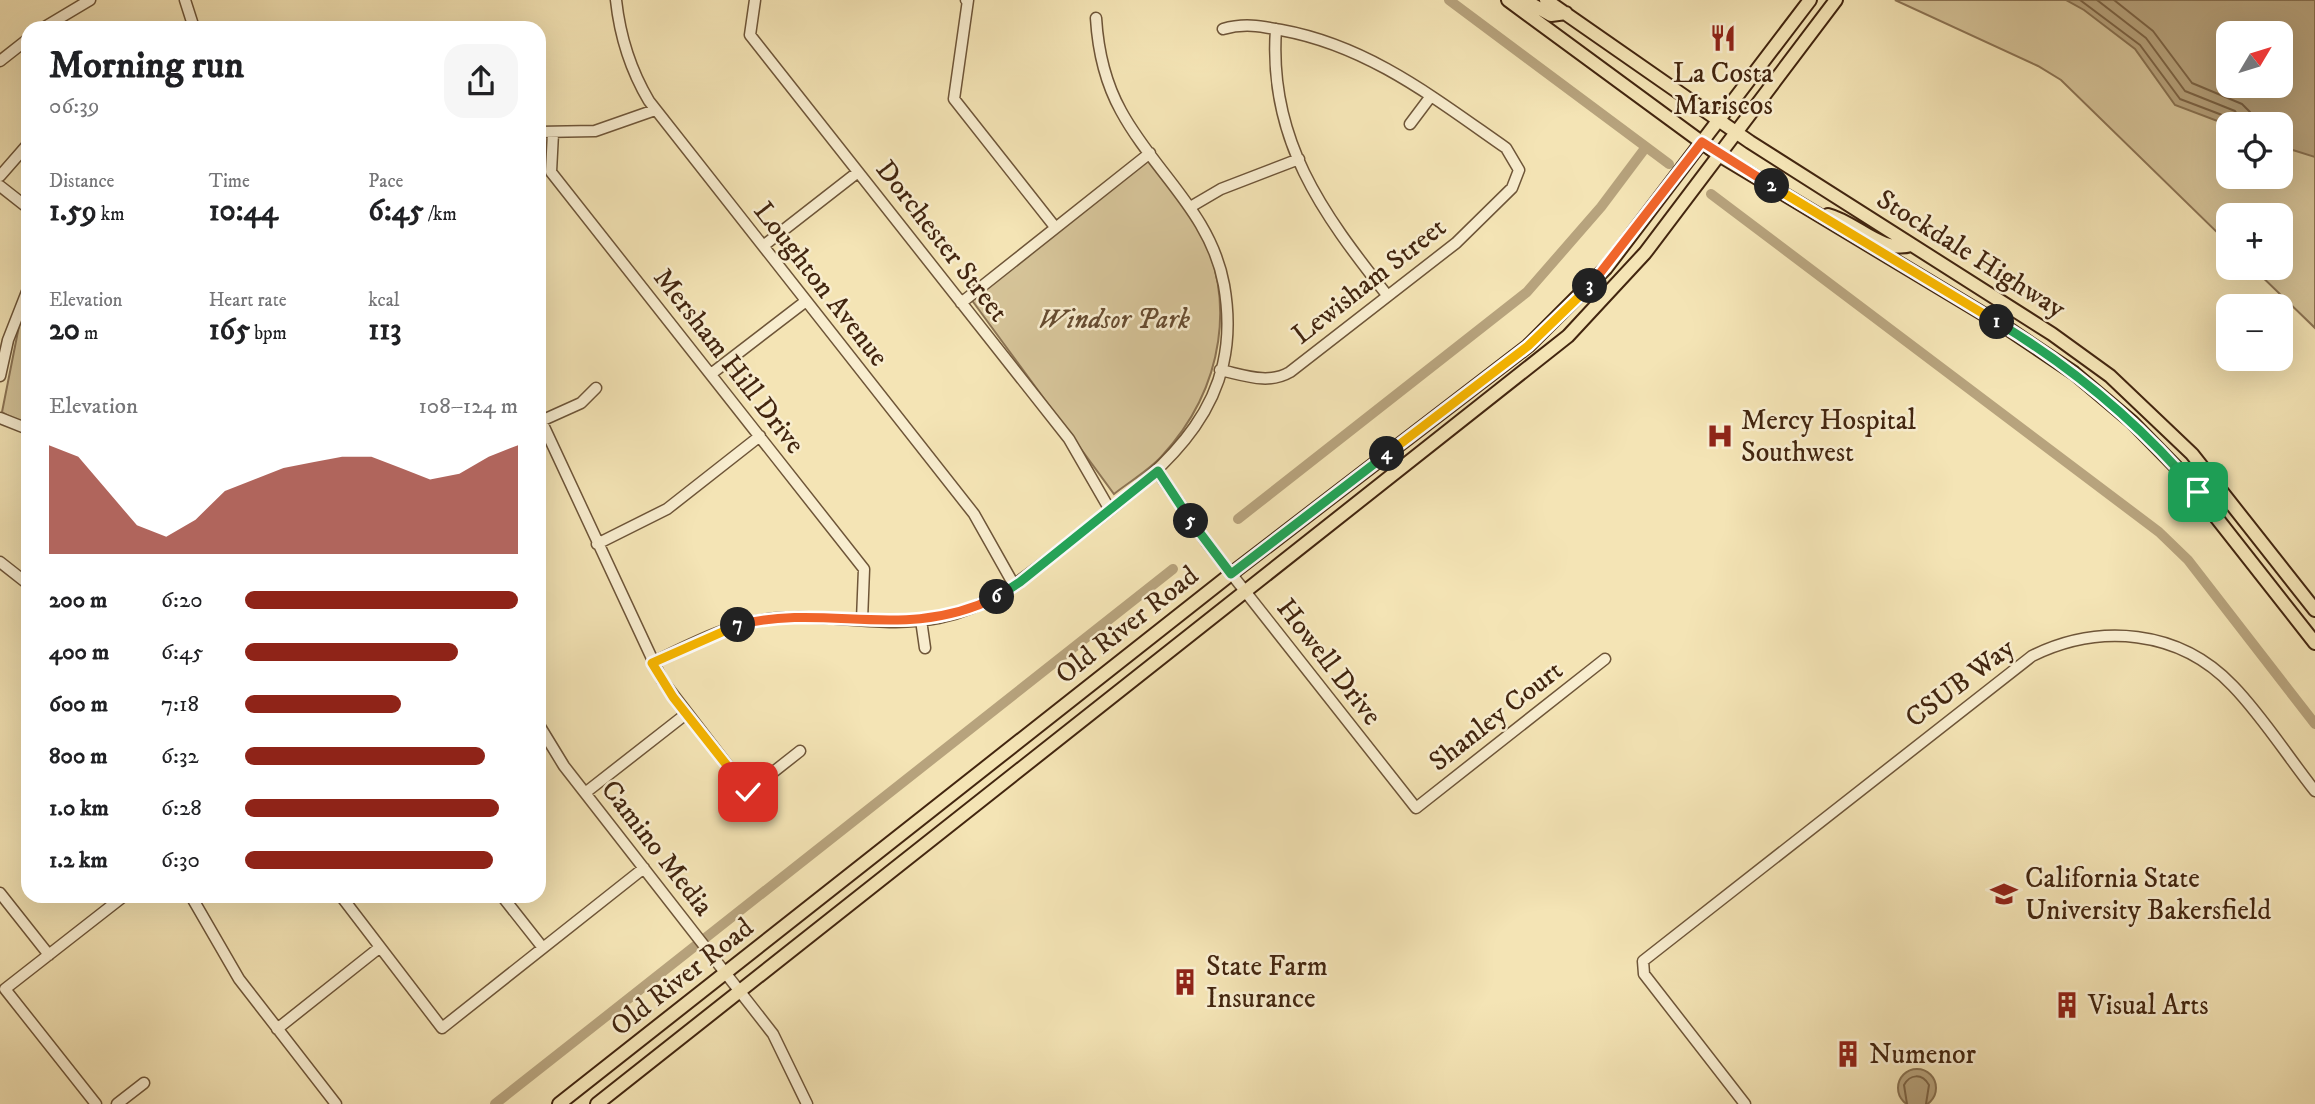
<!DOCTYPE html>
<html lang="en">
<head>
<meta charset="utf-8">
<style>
	:root { --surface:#fff; --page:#f6f6f6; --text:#202124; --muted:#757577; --accent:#8f2418 }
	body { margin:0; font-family:"IM FELL DW Pica",serif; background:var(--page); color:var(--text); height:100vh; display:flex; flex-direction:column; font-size:26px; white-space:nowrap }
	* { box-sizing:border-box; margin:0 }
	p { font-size:23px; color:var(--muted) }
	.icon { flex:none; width:38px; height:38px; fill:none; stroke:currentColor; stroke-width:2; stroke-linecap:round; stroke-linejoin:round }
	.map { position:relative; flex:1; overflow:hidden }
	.side { position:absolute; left:21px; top:21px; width:525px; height:882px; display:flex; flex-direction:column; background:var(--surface); border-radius:21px; box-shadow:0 7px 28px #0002 }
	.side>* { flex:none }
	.needle { width:46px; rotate:52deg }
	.fabs { position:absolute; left:2216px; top:21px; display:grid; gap:14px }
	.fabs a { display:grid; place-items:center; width:77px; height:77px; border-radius:14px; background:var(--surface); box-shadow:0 7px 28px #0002; font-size:35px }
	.pin { position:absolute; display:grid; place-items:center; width:60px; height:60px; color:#fff; margin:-30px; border-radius:14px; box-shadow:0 4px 10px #0006 }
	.km { position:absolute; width:35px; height:35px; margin:-18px; border-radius:50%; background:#222; color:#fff; font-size:19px; line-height:35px; text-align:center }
	.round { display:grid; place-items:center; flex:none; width:74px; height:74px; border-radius:21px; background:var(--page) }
	.head { display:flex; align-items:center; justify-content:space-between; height:119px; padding:0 28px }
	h1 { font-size:38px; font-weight:800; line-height:52px }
	.metrics { display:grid; grid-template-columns:repeat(3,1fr); gap:10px; height:119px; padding:7px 28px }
	.metrics div { display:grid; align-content:center }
	.metrics b { font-size:30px; font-weight:800 }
	.metrics small { font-size:19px; font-weight:400 }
	.metrics p { font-size:19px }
	.chart { height:196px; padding:14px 28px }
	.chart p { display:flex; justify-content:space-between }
	.chart svg { width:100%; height:126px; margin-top:7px; fill:var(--accent); opacity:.7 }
	ul { padding:0 28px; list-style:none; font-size:23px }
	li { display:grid; grid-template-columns:112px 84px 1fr; align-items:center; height:52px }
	li i { height:18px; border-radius:9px; background:var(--accent) }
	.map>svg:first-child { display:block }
	.green { fill:#d6c499; stroke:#8c7454; stroke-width:2; fill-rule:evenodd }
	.water { fill:#b7a37d; stroke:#887151; stroke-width:2; fill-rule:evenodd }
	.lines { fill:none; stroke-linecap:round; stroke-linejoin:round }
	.shore { stroke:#7c6446; stroke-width:2 }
	.canal { stroke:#b7a37d; stroke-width:10 }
	.minor-casing { stroke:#6e5538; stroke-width:13 }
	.major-casing { stroke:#42250f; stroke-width:16 }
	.minor { stroke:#f8edcf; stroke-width:10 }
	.major { stroke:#f4e4b5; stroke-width:12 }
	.split-1-casing { stroke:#fff; stroke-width:14 }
	.split-2-casing { stroke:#fff; stroke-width:14 }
	.split-3-casing { stroke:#fff; stroke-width:14 }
	.split-4-casing { stroke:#fff; stroke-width:14 }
	.split-5-casing { stroke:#fff; stroke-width:14 }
	.split-6-casing { stroke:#fff; stroke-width:14 }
	.split-7-casing { stroke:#fff; stroke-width:14 }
	.split-8-casing { stroke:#fff; stroke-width:14 }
	.split-1 { stroke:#22a559; stroke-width:9 }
	.split-2 { stroke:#f5b400; stroke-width:9 }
	.split-3 { stroke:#f0652b; stroke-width:9 }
	.split-4 { stroke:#f5b400; stroke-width:9 }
	.split-5 { stroke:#22a559; stroke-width:9 }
	.split-6 { stroke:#22a559; stroke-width:9 }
	.split-7 { stroke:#f0652b; stroke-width:9 }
	.split-8 { stroke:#f5b400; stroke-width:9 }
	.labels { text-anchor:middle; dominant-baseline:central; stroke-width:5; stroke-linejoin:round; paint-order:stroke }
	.poi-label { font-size:28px; fill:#42250f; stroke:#f8edcf; text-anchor:start }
	.street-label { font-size:28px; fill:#42250f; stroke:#f8edcf }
	.park-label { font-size:28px; font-style:italic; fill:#674d32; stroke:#f8edcf }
</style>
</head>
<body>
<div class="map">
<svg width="2315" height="1104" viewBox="0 0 2315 1104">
	<rect width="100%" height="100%" fill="#f4e4b5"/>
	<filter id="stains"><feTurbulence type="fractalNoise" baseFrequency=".00286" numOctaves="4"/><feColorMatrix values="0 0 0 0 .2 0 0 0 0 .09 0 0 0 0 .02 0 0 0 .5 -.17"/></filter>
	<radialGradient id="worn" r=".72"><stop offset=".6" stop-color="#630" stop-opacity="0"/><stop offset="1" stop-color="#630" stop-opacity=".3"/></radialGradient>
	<path class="green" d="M1895,0H2315V328L2253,268H2280V215H2228V243L2061,80L2038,66ZM2228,33H2280V86H2228ZM2228,124H2280V177H2228Z
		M1150,159C1163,177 1180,195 1192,215C1241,296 1223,390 1161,457C1148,471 1129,482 1114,494L971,299Z
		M28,303V427L2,412L21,316Z"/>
	<path class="water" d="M2066,0H2315V157L2280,146V124L2228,125L2175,105L2135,49L2084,10ZM2228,33H2280V86H2228Z
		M1898 1088a19 19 0 1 1 38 0a19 19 0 1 1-38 0Z"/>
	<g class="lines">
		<path class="shore" d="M2080,0L2140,45L2180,99L2230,118L2234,124
			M2097,0L2146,38L2185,91L2235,111L2243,124
			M2114,0L2153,31L2192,83L2242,104L2250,112L2254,124
			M1907,1104L1904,1085C1910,1074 1922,1073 1929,1085L1926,1104"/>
		<path class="canal" d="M1449,0L1669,164
			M1711,194L2159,532L2188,560L2315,724
			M1238,519L1527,292L1601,207L1646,147
			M495,1104L1173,569"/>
		<defs>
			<path id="minor" d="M185,0L194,28
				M616,0C620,37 630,69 649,101L974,514L1014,585
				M755,0L750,35L1069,439L1110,510
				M966,0H968L954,99L1055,227
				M43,28L90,0
				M1276,29C1268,139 1322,213 1387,295
				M0,61L28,39
				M1410,124L1431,96
				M539,132L595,131L655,110
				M553,133L551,172L864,569L862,620
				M0,176L28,144
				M0,186L28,208
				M1192,206L1221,189L1299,159
				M763,246L858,172
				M961,303L1150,153
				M1220,370C1244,375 1268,385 1290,372L1456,243L1512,188L1519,170L1506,148C1434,98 1369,46 1281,30C1260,26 1244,23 1223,29
				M711,374L806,301
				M0,376L8,340L28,289
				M539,416L662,680L748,792L800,751
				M0,418L28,429
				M541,421L581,403L596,388
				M1158,472L1207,543L1416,808L1605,659
				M597,544L667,509L760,436
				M0,562L28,584
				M921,620L925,648
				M652,663C693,643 732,622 778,618C831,613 885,629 939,618C994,607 1033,571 1076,537C1162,469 1246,410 1224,285C1211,213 1154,172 1121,111C1105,82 1098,51 1096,18
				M539,725L564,766L773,1034L807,1104
				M585,793L686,714
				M0,893L49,955
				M191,896L239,979L336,1104
				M341,896L442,1028L644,868
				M502,896L543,948
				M277,1029L379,948
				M96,1104L5,989L124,896
				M117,1104L144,1083
				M1745,1104L1644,974L1643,961L2032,656C2099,623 2179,629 2233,686C2263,717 2288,757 2315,791"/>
			<path id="major" d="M1508,0L1719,155L2010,330L2074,373L2132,422L2179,470L2315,643
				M1524,0L1551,15L1566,13
				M1546,0L1750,142L2052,334L2110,376L2192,454L2315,610
				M1828,215C1856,222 1882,254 1911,245
				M559,1104L1231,574L1528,346L1606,268L1810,0
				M597,1104L1568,336L1645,253L1836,0"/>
		</defs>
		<use href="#minor" class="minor-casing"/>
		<use href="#major" class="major-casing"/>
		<use href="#minor" class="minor"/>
		<use href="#major" class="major"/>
	</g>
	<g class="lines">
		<defs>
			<path id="split-1" d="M1997,322C2074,368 2140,424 2198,492"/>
			<path id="split-2" d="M1772,186L1997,322"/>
			<path id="split-3" d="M1590,286L1702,142L1772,186"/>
			<path id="split-4" d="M1387,454L1528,346L1590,286"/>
			<path id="split-5" d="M1191,521L1231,574L1387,454"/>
			<path id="split-6" d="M997,597L1020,582L1158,471L1191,521"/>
			<path id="split-7" d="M738,625C830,602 903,643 997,597"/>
			<path id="split-8" d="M738,625L652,663L673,697L748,792"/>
		</defs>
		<use href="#split-1" class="split-1-casing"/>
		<use href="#split-2" class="split-2-casing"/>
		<use href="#split-3" class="split-3-casing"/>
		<use href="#split-4" class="split-4-casing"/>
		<use href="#split-5" class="split-5-casing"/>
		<use href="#split-6" class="split-6-casing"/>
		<use href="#split-7" class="split-7-casing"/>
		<use href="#split-8" class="split-8-casing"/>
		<use href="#split-1" class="split-1"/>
		<use href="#split-2" class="split-2"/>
		<use href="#split-3" class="split-3"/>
		<use href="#split-4" class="split-4"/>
		<use href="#split-5" class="split-5"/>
		<use href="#split-6" class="split-6"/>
		<use href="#split-7" class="split-7"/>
		<use href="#split-8" class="split-8"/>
	</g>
	<defs>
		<symbol id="restaurant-bare" viewBox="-9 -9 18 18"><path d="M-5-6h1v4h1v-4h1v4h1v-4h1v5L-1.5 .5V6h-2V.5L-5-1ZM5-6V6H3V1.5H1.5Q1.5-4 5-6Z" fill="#8f2418" stroke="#f8edcf" stroke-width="2.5" paint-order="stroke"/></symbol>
		<symbol id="hospital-bare" viewBox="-9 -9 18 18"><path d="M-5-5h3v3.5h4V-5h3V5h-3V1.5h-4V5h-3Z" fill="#8f2418" stroke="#f8edcf" stroke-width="2.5" paint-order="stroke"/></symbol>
		<symbol id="university-bare" viewBox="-9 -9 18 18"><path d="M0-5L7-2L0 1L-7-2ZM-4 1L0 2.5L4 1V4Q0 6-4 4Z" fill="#8f2418" stroke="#f8edcf" stroke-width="2.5" paint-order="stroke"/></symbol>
		<symbol id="building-bare" viewBox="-9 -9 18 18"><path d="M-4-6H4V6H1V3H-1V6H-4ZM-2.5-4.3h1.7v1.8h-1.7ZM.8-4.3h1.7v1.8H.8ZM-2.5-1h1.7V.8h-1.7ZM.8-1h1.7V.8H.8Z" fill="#8f2418" stroke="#f8edcf" stroke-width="2.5" paint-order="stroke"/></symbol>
	</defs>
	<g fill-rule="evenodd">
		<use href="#restaurant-bare" x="1704" y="19" width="38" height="38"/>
		<use href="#hospital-bare" x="1701" y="417" width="38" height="38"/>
		<use href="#university-bare" x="1985" y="875" width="38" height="38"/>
		<use href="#building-bare" x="1166" y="963" width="38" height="38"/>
		<use href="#building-bare" x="2048" y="986" width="38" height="38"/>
		<use href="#building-bare" x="1829" y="1035" width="38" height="38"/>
	</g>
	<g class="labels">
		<g class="poi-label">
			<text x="1723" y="73" text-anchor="middle">La Costa<tspan x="1723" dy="32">Mariscos</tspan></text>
			<text x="1741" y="420">Mercy Hospital<tspan x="1741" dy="32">Southwest</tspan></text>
			<text x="2025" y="878">California State<tspan x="2025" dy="32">University Bakersfield</tspan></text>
			<text x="1206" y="966">State Farm<tspan x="1206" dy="32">Insurance</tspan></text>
			<text x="2088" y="1005">Visual Arts</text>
			<text x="1869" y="1054">Numenor</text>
		</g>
		<g class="street-label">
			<text transform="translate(942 241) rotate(52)">Dorchester Street</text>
			<text transform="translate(1971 254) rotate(32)">Stockdale Highway</text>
			<text transform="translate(1369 281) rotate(-38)">Lewisham Street</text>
			<text transform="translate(821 284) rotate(52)">Loughton Avenue</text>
			<text transform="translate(729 361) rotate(52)">Mersham Hill Drive</text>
			<text transform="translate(1127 625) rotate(-38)">Old River Road</text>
			<text transform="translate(1329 662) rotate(52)">Howell Drive</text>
			<text transform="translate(1960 683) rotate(-37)">CSUB Way</text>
			<text transform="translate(1496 716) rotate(-38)">Shanley Court</text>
			<text transform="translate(657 848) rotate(52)">Camino Media</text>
			<text transform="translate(682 977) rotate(-38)">Old River Road</text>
		</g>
		<g class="park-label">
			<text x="1114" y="319">Windsor Park</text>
		</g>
	</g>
	<rect width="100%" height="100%" filter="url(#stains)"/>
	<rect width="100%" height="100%" fill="url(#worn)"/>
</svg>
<div class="fabs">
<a><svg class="needle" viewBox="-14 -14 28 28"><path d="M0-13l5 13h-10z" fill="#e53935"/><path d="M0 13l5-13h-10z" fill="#757577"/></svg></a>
<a><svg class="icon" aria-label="locate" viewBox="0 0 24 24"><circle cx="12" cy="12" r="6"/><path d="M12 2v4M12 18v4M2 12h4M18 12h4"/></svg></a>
<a>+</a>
<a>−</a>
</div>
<div class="pin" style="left:2198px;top:492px;background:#1e9e55"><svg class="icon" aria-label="arrive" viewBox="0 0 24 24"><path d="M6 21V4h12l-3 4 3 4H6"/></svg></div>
<div class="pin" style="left:748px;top:792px;background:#d93025"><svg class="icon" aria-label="check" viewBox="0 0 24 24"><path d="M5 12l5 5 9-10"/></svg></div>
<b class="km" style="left:1997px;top:322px">1</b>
<b class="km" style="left:1772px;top:186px">2</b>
<b class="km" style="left:1590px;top:286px">3</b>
<b class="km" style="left:1387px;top:454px">4</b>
<b class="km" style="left:1191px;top:521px">5</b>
<b class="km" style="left:997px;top:597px">6</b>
<b class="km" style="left:738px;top:625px">7</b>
<section class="side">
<div class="head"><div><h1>Morning run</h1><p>06:39</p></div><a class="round"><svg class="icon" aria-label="share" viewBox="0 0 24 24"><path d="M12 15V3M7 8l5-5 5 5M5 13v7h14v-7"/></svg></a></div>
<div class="metrics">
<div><p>Distance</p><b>1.59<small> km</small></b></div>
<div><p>Time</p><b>10:44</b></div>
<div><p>Pace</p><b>6:45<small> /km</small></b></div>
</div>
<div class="metrics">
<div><p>Elevation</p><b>20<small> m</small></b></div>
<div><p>Heart rate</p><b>165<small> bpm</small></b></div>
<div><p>kcal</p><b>113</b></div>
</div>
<div class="chart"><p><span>Elevation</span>108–124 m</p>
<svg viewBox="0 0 160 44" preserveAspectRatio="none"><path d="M0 44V6L10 10L20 22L30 34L40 38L50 32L60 22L70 18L80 14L90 12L100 10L110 10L120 14L130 18L140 16L150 10L160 6V44z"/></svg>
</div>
<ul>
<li><b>200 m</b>6:20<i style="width:100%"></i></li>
<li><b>400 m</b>6:45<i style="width:78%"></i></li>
<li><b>600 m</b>7:18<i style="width:57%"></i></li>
<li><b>800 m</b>6:32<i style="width:88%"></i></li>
<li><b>1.0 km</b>6:28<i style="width:93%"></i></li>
<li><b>1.2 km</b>6:30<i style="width:91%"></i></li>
</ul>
</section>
</div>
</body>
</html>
